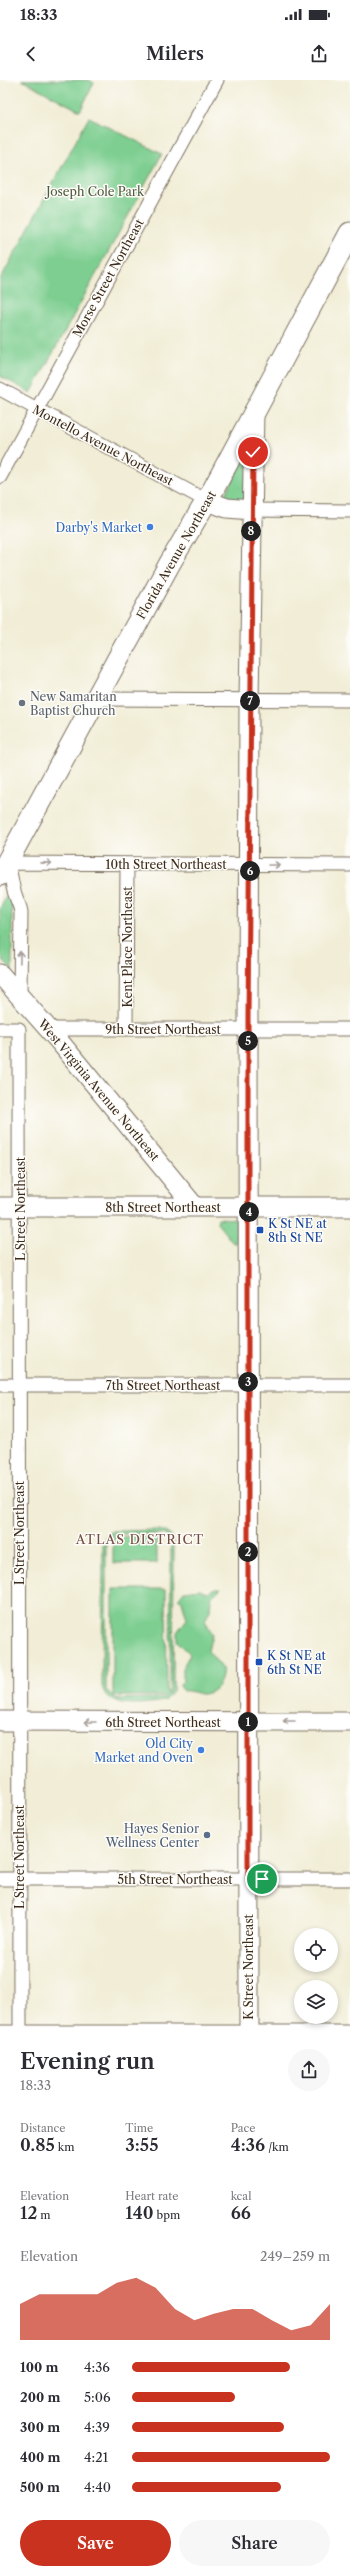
<!DOCTYPE html>
<html lang="en">
<head>
<meta charset="utf-8">
<style>
	:root { --surface:#fff; --page:#f7f7f7; --text:#2b2b33; --muted:#7c7c81; --accent:#c8321e }
	body { margin:0; font-family:"Libre Caslon Text",serif; background:var(--page); color:var(--text); height:100vh; display:flex; flex-direction:column; font-size:15px; white-space:nowrap }
	* { box-sizing:border-box; margin:0 }
	p { font-size:13px; color:var(--muted) }
	.icon { flex:none; width:22px; height:22px; fill:none; stroke:currentColor; stroke-width:2; stroke-linecap:round; stroke-linejoin:round }
	.map { position:relative; height:1956px; overflow:hidden }
	.panel { display:flex; flex-direction:column; background:var(--surface); flex:1 }
	.panel>* { flex:none }
	.fabs { position:absolute; left:294px; top:1848px; display:grid; gap:8px }
	.fabs a { display:grid; place-items:center; width:44px; height:44px; border-radius:50%; background:var(--surface); box-shadow:0 2px 6px #0003; font-size:20px }
	.pin { position:absolute; display:grid; place-items:center; width:34px; height:34px; color:#fff; margin:-17px; border:2px solid #fff; border-radius:50%; box-shadow:0 1px 4px #0007 }
	.km { position:absolute; width:20px; height:20px; margin:-10px; border-radius:50%; background:#222; color:#fff; font-size:11px; line-height:20px; text-align:center }
	.round { display:grid; place-items:center; flex:none; width:42px; height:42px; border-radius:21px; background:var(--page) }
	.summary { display:flex; align-items:center; justify-content:space-between; height:68px; padding:0 20px }
	h1 { font-size:22px; font-weight:600; line-height:30px }
	.metrics { display:grid; grid-template-columns:repeat(3,1fr); gap:6px; height:68px; padding:4px 20px }
	.metrics div { display:grid; align-content:center }
	.metrics b { font-size:17px; font-weight:600 }
	.metrics small { font-size:11px; font-weight:400 }
	.metrics p { font-size:11px }
	.chart { height:112px; padding:8px 20px }
	.chart p { display:flex; justify-content:space-between }
	.chart svg { width:100%; height:72px; margin-top:4px; fill:var(--accent); opacity:.7 }
	.primary-button { display:flex; gap:8px; margin-top:auto; padding:8px 20px }
	.primary-button a { flex:1; height:46px; border-radius:24px; background:var(--accent); color:#fff; font-size:16px; font-weight:600; line-height:46px; text-align:center }
	.primary-button a+a { background:var(--page); color:var(--text) }
	ul { padding:0 20px; list-style:none; font-size:13px }
	li { display:grid; grid-template-columns:64px 48px 1fr; align-items:center; height:30px }
	li i { height:10px; border-radius:5px; background:var(--accent) }
	.status { display:flex; justify-content:space-between; align-items:center; height:28px; padding:0 20px; background:var(--surface); direction:ltr }
	.status svg { height:11px; fill:currentColor }
	header { display:flex; justify-content:space-between; align-items:center; height:52px; padding:0 20px; background:var(--surface); font-size:18px; font-weight:600 }
	.map>svg:first-child { display:block }
	.green { fill:#7dce90; stroke:#5c7c57; fill-rule:evenodd }
	.lines { fill:none; stroke-linecap:round; stroke-linejoin:round }
	.street-casing { stroke:#7b6e5e; stroke-width:15 }
	.secondary-casing { stroke:#7b6e5e; stroke-width:21 }
	.primary-casing { stroke:#7b6e5e; stroke-width:23 }
	.street { stroke:#fff; stroke-width:13 }
	.secondary { stroke:#fff; stroke-width:19 }
	.primary { stroke:#fff; stroke-width:21 }
	.oneway { stroke:#a79f9a }
	.route-casing { stroke:#fff; stroke-width:8 }
	.route { stroke:#c8321e; stroke-width:5 }
	.shop-dot { fill:#3f7fe0; stroke:#fdfcf7; stroke-width:1.5 }
	.worship-dot { fill:#6b7280; stroke:#fdfcf7; stroke-width:1.5 }
	.transit-dot { fill:#1a4fb4; stroke:#fdfcf7; stroke-width:1.5 }
	.service-dot { fill:#5c6f8a; stroke:#fdfcf7; stroke-width:1.5 }
	.labels { text-anchor:middle; dominant-baseline:central; stroke-width:3; stroke-linejoin:round; paint-order:stroke }
	.park-label { font-size:12px; fill:#4f5b40; stroke:#fdfcf7 }
	.street-label { font-size:12px; fill:#3b2a1e; stroke:#fdfcf7 }
	.shop-label { font-size:12px; fill:#366cbe; stroke:#fdfcf7; text-anchor:end }
	.worship-label { font-size:12px; fill:#5b616d; stroke:#fdfcf7; text-anchor:start }
	.transit-label { font-size:12px; fill:#164399; stroke:#fdfcf7; text-anchor:start }
	.service-label { font-size:12px; fill:#4e5e75; stroke:#fdfcf7; text-anchor:end }
	.neighbourhood-label { font-size:13px; letter-spacing:1px; fill:#754e46; stroke:#fdfcf7 }
</style>
</head>
<body>
<div class="status"><b>18:33</b><svg viewBox="0 0 49 12"><path d="M0 12V9h3v3zM5 12V6h3v6zM10 12V3h3v9zM15 12V0h3v12zM26 1h20v11H26zM47 4h2v5h-2z"/></svg></div>
<header><svg class="icon" aria-label="back" viewBox="0 0 24 24"><path d="M15 5l-7 7 7 7"/></svg>Milers<svg class="icon" aria-label="share" viewBox="0 0 24 24"><path d="M12 15V3M7 8l5-5 5 5M5 13v7h14v-7"/></svg></header>
<div class="map">
<svg width="350" height="1956" viewBox="0 0 350 1956">
	<rect width="100%" height="100%" fill="#fdfcf7"/>
	<filter id="ink" filterUnits="userSpaceOnUse"><feTurbulence type="fractalNoise" baseFrequency=".025" numOctaves="2"/><feDisplacementMap in="SourceGraphic" scale="8" xChannelSelector="R" yChannelSelector="G"/><feConvolveMatrix kernelMatrix="1 2 1 2 8 2 1 2 1" color-interpolation-filters="sRGB"/></filter>
	<filter id="wash" filterUnits="userSpaceOnUse"><feTurbulence type="fractalNoise" baseFrequency=".012" numOctaves="4" result="noise"/><feDisplacementMap in="SourceGraphic" scale="16" xChannelSelector="R" yChannelSelector="G"/><feGaussianBlur stdDeviation="0.9" result="paint"/><feColorMatrix in="noise" values="0 0 0 0 0 0 0 0 0 0 0 0 0 0 0 0 0 1.4 0 .05"/><feComposite in="paint" operator="in"/></filter>
	<g filter="url(#wash)">
		<rect width="100%" height="100%" fill="#f1edd6"/>
		<path class="green" d="M22,0H89L94,3L80,31Z
			M89,37L162,74L31,313L0,296V200Z
			M248,372L247,421L227,419L225,415Z
			M6,816L12,822V891L0,876V828Z
			M218,1138L237,1139L236,1163H233L217,1143Z
			M160,1450L169,1454L174,1463L173,1611L164,1621C145,1624 106,1630 102,1606L103,1463L108,1454L113,1451ZM116,1454H162L167,1456L171,1463L170,1608L167,1615L166,1509H113V1616H165L163,1618L116,1619L106,1610V1463L109,1457Z
			M157,1456V1483H113V1457Z
			M216,1508H221L211,1517L210,1531L205,1540L212,1554L208,1571L222,1588C224,1600 216,1614 201,1614C194,1613 190,1610 183,1611L179,1606L183,1602V1587L190,1574L177,1561V1552L187,1539L182,1521L178,1519L184,1511L200,1509L208,1512Z"/>
	</g>
	<g filter="url(#ink)">
		<g class="lines">
			<defs>
				<path id="street" d="M0,309L207,421
					M0,397L217,0
					M252,430L350,431
					M96,619L350,620
					M20,916L21,832C20,825 17,821 15,814C11,803 12,794 7,783L350,785
					M0,949H19L20,1956
					M49,949H350
					M126,949L127,784
					M0,1305H350
					M0,1799H350"/>
				<path id="secondary" d="M207,421L227,428L252,430
					M0,894L59,961L195,1127
					M0,1127H350
					M0,1641L350,1642
					M0,1955H350
					M249,1956L248,937L249,620L254,331"/>
				<path id="primary" d="M0,795L170,483L214,408L350,153"/>
			</defs>
			<use href="#street" class="street-casing"/>
			<use href="#secondary" class="secondary-casing"/>
			<use href="#primary" class="primary-casing"/>
			<use href="#street" class="street"/>
			<use href="#secondary" class="secondary"/>
			<use href="#primary" class="primary"/>
		</g>
		<defs><path id="oneway-shaft" d="M-6 0H5M1.5-3L5.5 0L1.5 3" fill="none" stroke-width="1.6" stroke-linecap="round" stroke-linejoin="round"/></defs>
		<g class="oneway">
			<use href="#oneway-shaft" transform="translate(46 783) rotate(1)"/>
			<use href="#oneway-shaft" transform="translate(274 785)"/>
			<use href="#oneway-shaft" transform="translate(20 877) rotate(-89)"/>
			<use href="#oneway-shaft" transform="translate(289 1641) rotate(-180)"/>
			<use href="#oneway-shaft" transform="translate(90 1642) rotate(180)"/>
		</g>
	</g>
	<g class="lines" filter="url(#ink)">
		<defs>
			<path id="route" d="M253,372L248,937V1799H262"/>
		</defs>
		<use href="#route" class="route-casing"/>
		<use href="#route" class="route"/>
	</g>
	<g class="shop-dot">
		<circle cx="150" cy="447" r="4"/>
		<circle cx="201" cy="1670" r="4"/>
	</g>
	<circle class="worship-dot" cx="22" cy="623" r="4"/>
	<g class="transit-dot">
		<rect x="256" y="1146" width="8" height="8" rx="2"/>
		<rect x="255" y="1578" width="8" height="8" rx="2"/>
	</g>
	<circle class="service-dot" cx="207" cy="1755" r="4"/>
	<g class="labels">
		<g class="park-label">
			<text x="95" y="111">Joseph Cole Park</text>
		</g>
		<g class="street-label">
			<text transform="translate(108 198) rotate(-61)">Morse Street Northeast</text>
			<text transform="translate(103 365) rotate(28)">Montello Avenue Northeast</text>
			<text transform="translate(176 475) rotate(-60)">Florida Avenue Northeast</text>
			<text x="166" y="784">10th Street Northeast</text>
			<text transform="translate(127 867) rotate(-90)">Kent Place Northeast</text>
			<text x="163" y="949">9th Street Northeast</text>
			<text transform="translate(99 1010) rotate(50)">West Virginia Avenue Northeast</text>
			<text x="163" y="1127">8th Street Northeast</text>
			<text transform="translate(20 1129) rotate(-90)">L Street Northeast</text>
			<text x="163" y="1305">7th Street Northeast</text>
			<text transform="translate(19 1453) rotate(-90)">L Street Northeast</text>
			<text x="163" y="1642">6th Street Northeast</text>
			<text transform="translate(19 1777) rotate(-90)">L Street Northeast</text>
			<text x="175" y="1799">5th Street Northeast</text>
			<text transform="translate(248 1887) rotate(-90)">K Street Northeast</text>
		</g>
		<g class="shop-label">
			<text x="142" y="447">Darby's Market</text>
			<text x="193" y="1663">Old City<tspan x="193" dy="14">Market and Oven</tspan></text>
		</g>
		<g class="worship-label">
			<text x="30" y="616">New Samaritan<tspan x="30" dy="14">Baptist Church</tspan></text>
		</g>
		<g class="transit-label">
			<text x="268" y="1143">K St NE at<tspan x="268" dy="14">8th St NE</tspan></text>
			<text x="267" y="1575">K St NE at<tspan x="267" dy="14">6th St NE</tspan></text>
		</g>
		<g class="service-label">
			<text x="199" y="1748">Hayes Senior<tspan x="199" dy="14">Wellness Center</tspan></text>
		</g>
		<g class="neighbourhood-label">
			<text x="140" y="1459">ATLAS DISTRICT</text>
		</g>
	</g>
</svg>
<div class="fabs">
<a><svg class="icon" aria-label="locate" viewBox="0 0 24 24"><circle cx="12" cy="12" r="6"/><path d="M12 2v4M12 18v4M2 12h4M18 12h4"/></svg></a>
<a><svg class="icon" aria-label="layers" viewBox="0 0 24 24"><path d="M12 4l9 5-9 5-9-5zM3 14l9 5 9-5"/></svg></a>
</div>
<div class="pin" style="left:262px;top:1799px;background:#1e9e55"><svg class="icon" aria-label="arrive" viewBox="0 0 24 24"><path d="M6 21V4h12l-3 4 3 4H6"/></svg></div>
<div class="pin" style="left:253px;top:372px;background:#d93025"><svg class="icon" aria-label="check" viewBox="0 0 24 24"><path d="M5 12l5 5 9-10"/></svg></div>
<b class="km" style="left:248px;top:1642px">1</b>
<b class="km" style="left:248px;top:1472px">2</b>
<b class="km" style="left:248px;top:1302px">3</b>
<b class="km" style="left:249px;top:1132px">4</b>
<b class="km" style="left:248px;top:961px">5</b>
<b class="km" style="left:250px;top:791px">6</b>
<b class="km" style="left:250px;top:621px">7</b>
<b class="km" style="left:251px;top:451px">8</b>
</div>
<section class="panel">
<div class="summary"><div><h1>Evening run</h1><p>18:33</p></div><a class="round"><svg class="icon" aria-label="share" viewBox="0 0 24 24"><path d="M12 15V3M7 8l5-5 5 5M5 13v7h14v-7"/></svg></a></div>
<div class="metrics">
<div><p>Distance</p><b>0.85<small> km</small></b></div>
<div><p>Time</p><b>3:55</b></div>
<div><p>Pace</p><b>4:36<small> /km</small></b></div>
</div>
<div class="metrics">
<div><p>Elevation</p><b>12<small> m</small></b></div>
<div><p>Heart rate</p><b>140<small> bpm</small></b></div>
<div><p>kcal</p><b>66</b></div>
</div>
<div class="chart"><p><span>Elevation</span>249–259 m</p>
<svg viewBox="0 0 160 44" preserveAspectRatio="none"><path d="M0 44V22L10 16L20 16L30 16L40 16L50 9L60 6L70 12L80 25L90 32L100 28L110 25L120 25L130 32L140 38L150 35L160 22V44z"/></svg>
</div>
<ul>
<li><b>100 m</b>4:36<i style="width:80%"></i></li>
<li><b>200 m</b>5:06<i style="width:52%"></i></li>
<li><b>300 m</b>4:39<i style="width:77%"></i></li>
<li><b>400 m</b>4:21<i style="width:100%"></i></li>
<li><b>500 m</b>4:40<i style="width:75%"></i></li>
</ul>
<div class="primary-button"><a>Save</a><a>Share</a></div>
</section>
</body>
</html>
